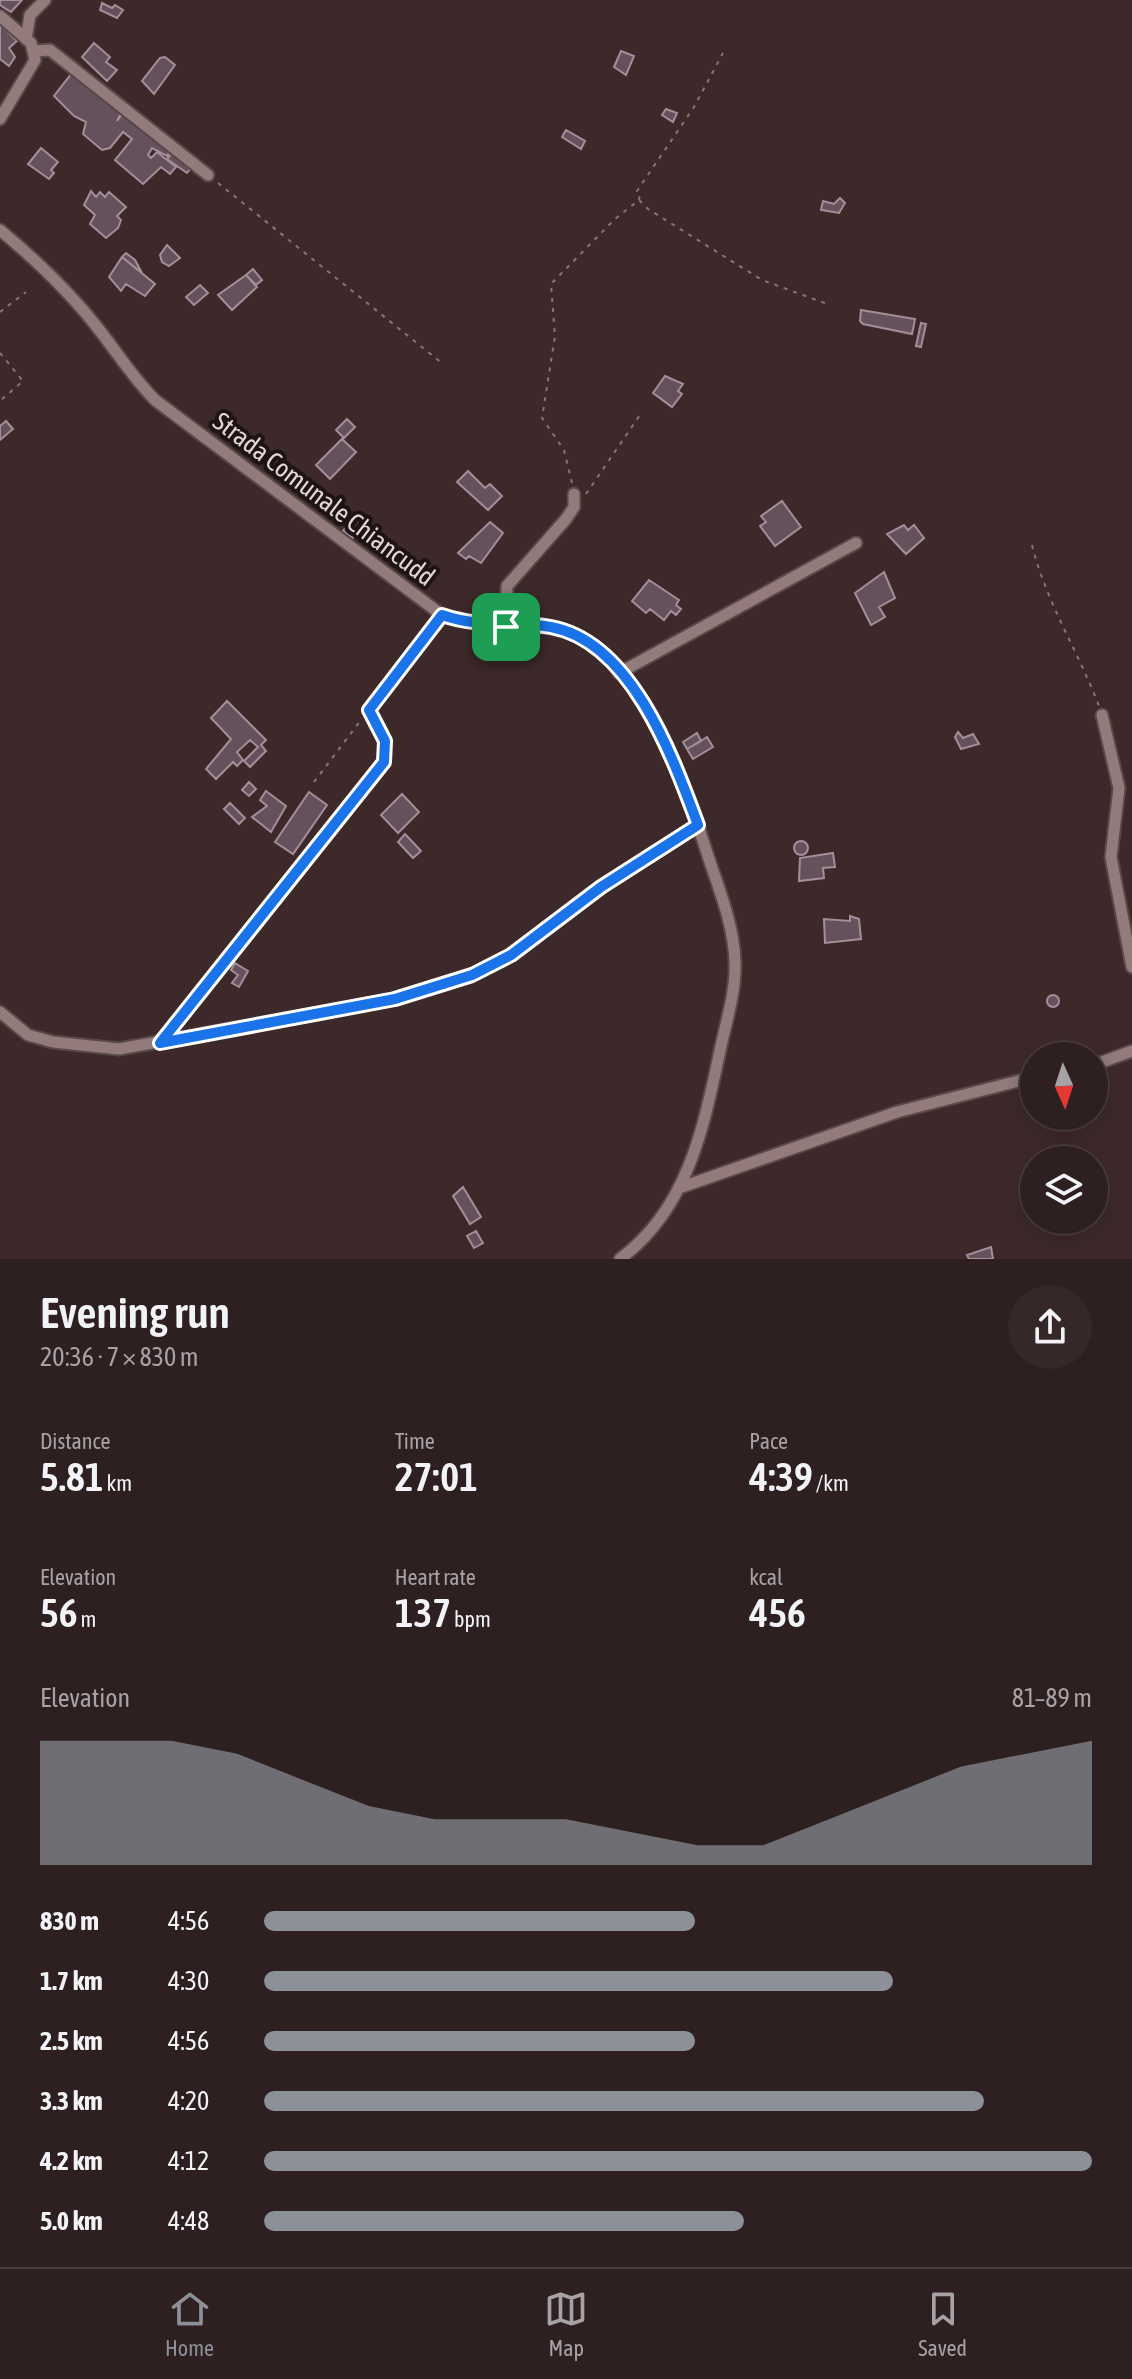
<!DOCTYPE html>
<html lang="en">
<head>
<meta charset="utf-8">
<style>
	:root { --surface:#2e1f20; --page:#362729; --text:#f1f3f6; --muted:#a7a2a5; --line:#493d3e; --accent:#8c9099 }
	body { margin:0; font-family:"Asap Condensed",sans-serif; background:var(--page); color:var(--text); height:100vh; display:flex; flex-direction:column; font-size:30px; white-space:nowrap }
	* { box-sizing:border-box; margin:0 }
	p { font-size:26px; color:var(--muted) }
	.icon { flex:none; width:44px; height:44px; fill:none; stroke:currentColor; stroke-width:2; stroke-linecap:round; stroke-linejoin:round }
	.map { position:relative; height:1259px; overflow:hidden }
	.drawer { display:flex; flex-direction:column; background:var(--surface); flex:1 }
	.drawer>* { flex:none }
	.needle { width:52px; rotate:177deg }
	.fabs { position:absolute; left:1020px; top:1042px; display:grid; gap:16px }
	.fabs a { display:grid; place-items:center; width:88px; height:88px; border-radius:50%; background:var(--surface); box-shadow:0 4px 20px #0003,0 0 0 2px var(--line); font-size:40px }
	.pin { position:absolute; display:grid; place-items:center; width:68px; height:68px; color:#fff; margin:-34px; border-radius:16px; box-shadow:0 4px 12px #0006 }
	.round { display:grid; place-items:center; flex:none; width:84px; height:84px; border-radius:42px; background:var(--page) }
	.summary { display:flex; align-items:center; justify-content:space-between; height:136px; padding:0 40px }
	h1 { font-size:44px; font-weight:600; line-height:60px }
	.metrics { display:grid; grid-template-columns:repeat(3,1fr); gap:12px; height:136px; padding:8px 40px }
	.metrics div { display:grid; align-content:center }
	.metrics b { font-size:40px; font-weight:600 }
	.metrics small { font-size:22px; font-weight:400 }
	.metrics p { font-size:22px }
	.chart { height:224px; padding:16px 40px }
	.chart p { display:flex; justify-content:space-between }
	.chart svg { width:100%; height:144px; margin-top:8px; fill:var(--accent); opacity:.7 }
	ul { padding:0 40px; list-style:none; font-size:26px }
	li { display:grid; grid-template-columns:128px 96px 1fr; align-items:center; height:60px }
	li i { height:20px; border-radius:10px; background:var(--accent) }
	.menu { display:flex; justify-content:space-around; align-items:center; height:112px; border-top:2px solid var(--line); background:var(--surface); font-size:22px; color:var(--muted) }
	.menu a { display:grid; justify-items:center; gap:4px }
	.menu .current { color:var(--accent) }
	.map>svg:first-child { display:block }
	.building { fill:#64515b; stroke:#a48e99; stroke-width:2 }
	.lines { fill:none; stroke-linecap:round; stroke-linejoin:round }
	.street-casing { stroke:#594849; stroke-width:15 }
	.path { stroke:#887677; stroke-width:2; stroke-dasharray:4 6; stroke-linecap:butt }
	.street { stroke:#937b7b; stroke-width:11 }
	.route-casing { stroke:#fff; stroke-width:16 }
	.route { stroke:#1a73e8; stroke-width:10 }
	.labels { text-anchor:middle; dominant-baseline:central; stroke-width:8; stroke-linejoin:round; paint-order:stroke }
	.street-label { font-size:26px; fill:#e4d6d6; stroke:#1e1415 }
</style>
</head>
<body>
<div class="map">
<svg width="1132" height="1259" viewBox="0 0 1132 1259">
	<rect width="100%" height="100%" fill="#3d292a"/>
	<path class="building" d="M0,0H22L11,12L0,5Z
		M102,3L112,8L115,5L123,10L117,18L100,10Z
		M0,24L17,41L9,48L15,57L9,66L0,59Z
		M94,43L110,57L106,62L117,70L107,81L82,57Z
		M621,51L634,56L626,75L614,67Z
		M165,57L175,65L154,94L142,81L160,58Z
		M72,73L121,113L117,121L123,113L170,151L167,156L152,148L148,155L151,158L157,152L176,167L170,174L161,167L143,184L115,160L132,139L123,132L110,148L102,150L83,134L86,122L74,116L54,96Z
		M666,109L677,113L673,122L662,115Z
		M566,130L585,141L581,149L562,137Z
		M41,148L58,162L51,170L54,173L49,179L28,164Z
		M172,153L191,168L187,173L167,159Z
		M91,191L96,197L100,192L105,197L109,192L126,207L117,216L121,220L118,228L106,238L90,224L95,215L84,205Z
		M840,198L845,203L839,213L821,210L823,201L834,204Z
		M167,245L180,258L169,266L162,262L160,255Z
		M126,253L135,260L142,273L122,257Z
		M122,257L155,284L145,296L126,284L121,291L109,277Z
		M253,269L262,280L256,285L246,275Z
		M246,275L257,287L232,310L218,295Z
		M200,285L208,293L194,305L186,297Z
		M861,310L915,319L912,334L863,324L860,321Z
		M921,323L926,324L921,347L916,346Z
		M665,376L683,384L678,391L682,394L672,407L653,393Z
		M347,419L355,427L344,438L336,430Z
		M6,421L13,429L0,440V426Z
		M342,439L356,452L330,479L316,465Z
		M468,471L485,488L490,484L502,496L488,510L457,482Z
		M782,501L801,527L775,546L760,526L766,522L761,516Z
		M490,522L503,533L481,563L469,556L466,559L458,553Z
		M349,523L359,531L353,538L343,531Z
		M904,525L908,530L914,525L924,538L906,554L887,534Z
		M884,572L895,598L879,607L885,617L871,625L855,593Z
		M649,580L679,600L676,605L681,609L676,615L671,611L664,620L650,609L646,613L632,601Z
		M227,701L266,740L261,745L266,751L250,767L244,761L258,747L250,740L237,752L243,760L237,766L233,762L216,779L206,769L231,739L211,718Z
		M958,732L963,738L973,734L979,744L961,749L955,737Z
		M697,733L701,741L687,749L683,742Z
		M707,737L713,747L693,759L687,749Z
		M249,782L256,789L249,796L242,790Z
		M266,791L286,806L271,832L252,817L267,806L260,800Z
		M309,792L327,805L293,854L275,842Z
		M402,794L419,812L398,833L381,815Z
		M230,803L245,818L239,824L224,809Z
		M405,834L421,851L413,858L398,842Z
		M794 848a7 7 0 1 1 14 0a7 7 0 1 1-14 0Z
		M833,853L835,867L823,868L824,878L799,881L800,858Z
		M850,916L859,919L861,939L825,943L824,919L850,921Z
		M235,963L248,971L239,987L232,983L238,975L231,970Z
		M1047 1001a6 6 0 1 1 12 0a6 6 0 1 1-12 0Z
		M463,1187L481,1217L470,1224L453,1196Z
		M476,1231L483,1243L474,1248L467,1236Z
		M991,1247L993,1259H969L967,1255Z"/>
	<g class="lines">
		<defs>
			<path id="street" d="M0,16L31,43L35,60L0,119
				M26,39L30,15L45,0
				M35,51L50,50L208,175
				M0,230C36,260 68,290 97,327C117,352 132,377 155,400L442,615C489,631 548,615 589,643C656,689 686,789 710,862C721,894 734,928 735,962C736,990 727,1019 721,1046C704,1125 689,1208 620,1259
				M506,627L507,586L566,519L574,507V494
				M619,673L856,543
				M1102,715L1119,788L1111,857L1132,967
				M276,898L384,762L385,741L369,710L442,615
				M0,1012L28,1035L53,1042L119,1049L395,999L472,975L511,955L601,887L698,825
				M1094,1065L1132,1051
				M679,1188L897,1112L1034,1077"/>
		</defs>
		<use href="#street" class="street-casing"/>
		<path class="path" d="M218,183L443,364
			M639,200L640,193L637,191L694,107L723,53
			M0,312L26,292
			M0,353L23,381L0,401
			M572,483L564,450L542,418L555,336L551,284L615,219L639,200L648,209L762,280L830,305
			M586,494L640,415
			M1032,545C1046,602 1078,651 1099,706
			M314,782L361,720
			M173,1027L269,906"/>
		<use href="#street" class="street"/>
	</g>
	<g class="lines">
		<defs>
			<path id="route" d="M442,615C483,629 512,620 551,627C632,642 673,758 698,825L601,887L511,955L472,975L395,999L160,1043L384,762L385,741L369,710Z"/>
		</defs>
		<use href="#route" class="route-casing"/>
		<use href="#route" class="route"/>
	</g>
	<g class="labels">
		<g class="street-label">
			<text transform="translate(324 499) rotate(37)">Strada Comunale Chiancudd</text>
		</g>
	</g>
</svg>
<div class="fabs">
<a><svg class="needle" viewBox="-14 -14 28 28"><path d="M0-13l5 13h-10z" fill="#e53935"/><path d="M0 13l5-13h-10z" fill="#a7a2a5"/></svg></a>
<a><svg class="icon" aria-label="layers" viewBox="0 0 24 24"><path d="M12 4l9 5-9 5-9-5zM3 14l9 5 9-5"/></svg></a>
</div>
<div class="pin" style="left:506px;top:627px;background:#1e9e55"><svg class="icon" aria-label="arrive" viewBox="0 0 24 24"><path d="M6 21V4h12l-3 4 3 4H6"/></svg></div>
</div>
<section class="drawer">
<div class="summary"><div><h1>Evening run</h1><p>20:36 · 7 × 830 m</p></div><a class="round"><svg class="icon" aria-label="share" viewBox="0 0 24 24"><path d="M12 15V3M7 8l5-5 5 5M5 13v7h14v-7"/></svg></a></div>
<div class="metrics">
<div><p>Distance</p><b>5.81<small> km</small></b></div>
<div><p>Time</p><b>27:01</b></div>
<div><p>Pace</p><b>4:39<small> /km</small></b></div>
</div>
<div class="metrics">
<div><p>Elevation</p><b>56<small> m</small></b></div>
<div><p>Heart rate</p><b>137<small> bpm</small></b></div>
<div><p>kcal</p><b>456</b></div>
</div>
<div class="chart"><p><span>Elevation</span>81–89 m</p>
<svg viewBox="0 0 160 44" preserveAspectRatio="none"><path d="M0 44V6L10 6L20 6L30 10L40 18L50 26L60 30L70 30L80 30L90 34L100 38L110 38L120 30L130 22L140 14L150 10L160 6V44z"/></svg>
</div>
<ul>
<li><b>830 m</b>4:56<i style="width:52%"></i></li>
<li><b>1.7 km</b>4:30<i style="width:76%"></i></li>
<li><b>2.5 km</b>4:56<i style="width:52%"></i></li>
<li><b>3.3 km</b>4:20<i style="width:87%"></i></li>
<li><b>4.2 km</b>4:12<i style="width:100%"></i></li>
<li><b>5.0 km</b>4:48<i style="width:58%"></i></li>
</ul>
</section>
<nav class="menu">
<a class="current"><svg class="icon" aria-label="home" viewBox="0 0 24 24"><path d="M3 11l9-7 9 7M6 9v11h12V9"/></svg>Home</a>
<a><svg class="icon" aria-label="map" viewBox="0 0 24 24"><path d="M3 6l6-2 6 2 6-2v14l-6 2-6-2-6 2zM9 4v14M15 6v14"/></svg>Map</a>
<a><svg class="icon" aria-label="saved" viewBox="0 0 24 24"><path d="M7 4h10v16l-5-4-5 4z"/></svg>Saved</a>
</nav>
</body>
</html>
